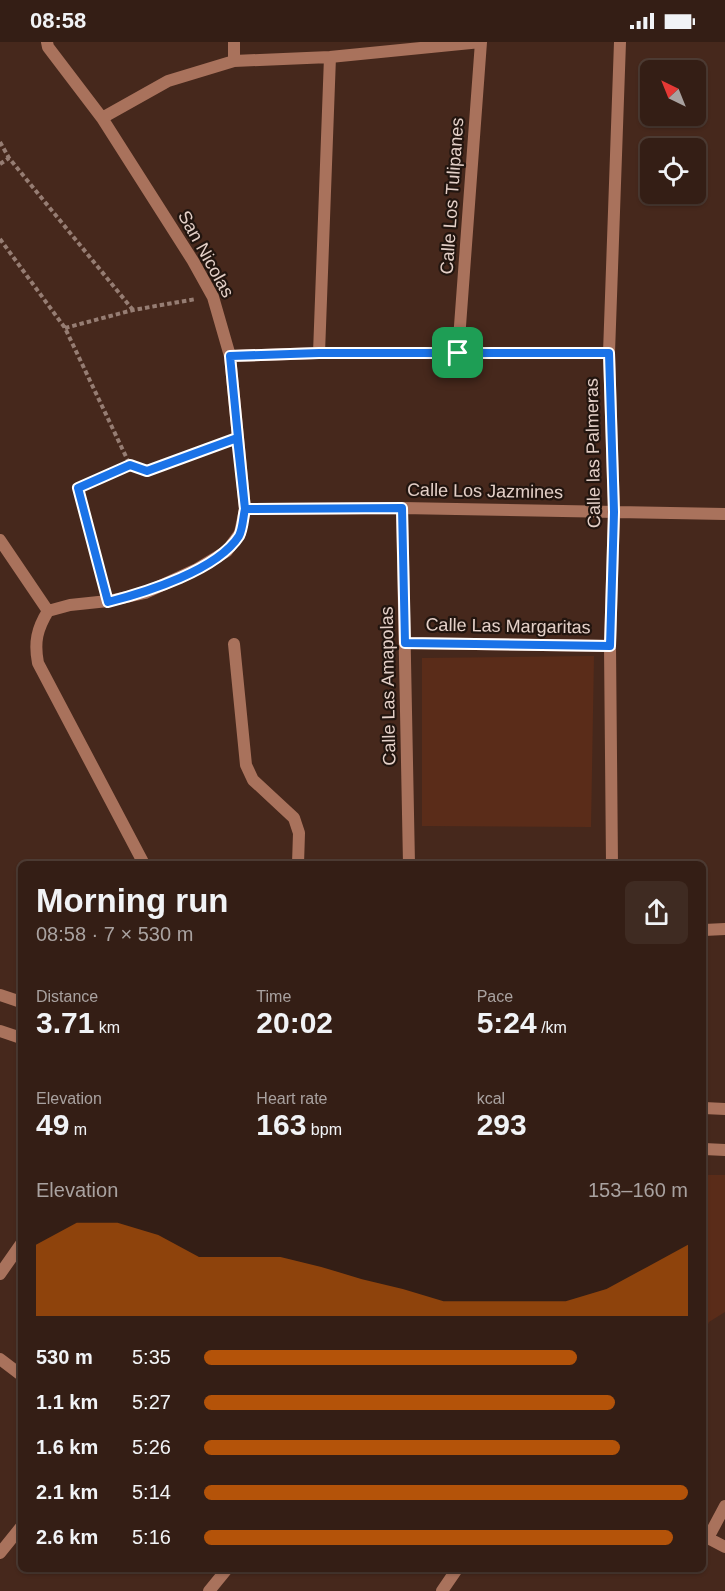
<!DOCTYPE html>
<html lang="en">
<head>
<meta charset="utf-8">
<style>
	:root { --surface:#341e15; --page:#3f2b22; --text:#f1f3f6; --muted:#a9a2a0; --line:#4e3c34; --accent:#b45309 }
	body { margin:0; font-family:Arial,sans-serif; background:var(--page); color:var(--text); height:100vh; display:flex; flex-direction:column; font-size:22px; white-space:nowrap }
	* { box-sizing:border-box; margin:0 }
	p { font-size:20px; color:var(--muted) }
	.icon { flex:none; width:33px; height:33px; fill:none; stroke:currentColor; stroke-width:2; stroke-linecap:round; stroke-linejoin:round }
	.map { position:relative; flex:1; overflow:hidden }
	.sheet { position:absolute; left:18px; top:819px; width:688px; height:711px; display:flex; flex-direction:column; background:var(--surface); border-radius:9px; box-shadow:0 2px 4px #0004,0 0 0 2px var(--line) }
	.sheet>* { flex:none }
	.needle { width:39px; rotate:317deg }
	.fabs { position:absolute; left:640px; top:18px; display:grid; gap:12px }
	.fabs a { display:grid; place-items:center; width:66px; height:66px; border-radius:9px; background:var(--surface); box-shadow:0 2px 4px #0004,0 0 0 2px var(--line); font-size:30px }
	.pin { position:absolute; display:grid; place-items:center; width:51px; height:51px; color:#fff; margin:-26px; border-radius:12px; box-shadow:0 3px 9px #0006 }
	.round { display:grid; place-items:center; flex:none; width:63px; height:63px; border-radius:9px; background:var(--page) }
	.head { display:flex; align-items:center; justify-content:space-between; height:102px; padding:0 18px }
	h1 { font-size:33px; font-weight:700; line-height:45px }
	.metrics { display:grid; grid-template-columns:repeat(3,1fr); gap:9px; height:102px; padding:6px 18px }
	.metrics div { display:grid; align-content:center }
	.metrics b { font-size:30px; font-weight:700 }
	.metrics small { font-size:16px; font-weight:400 }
	.metrics p { font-size:16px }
	.chart { height:168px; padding:12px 18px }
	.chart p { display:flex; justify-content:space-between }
	.chart svg { width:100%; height:108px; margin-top:6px; fill:var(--accent); opacity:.7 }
	ul { padding:0 18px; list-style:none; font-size:20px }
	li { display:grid; grid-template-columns:96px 72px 1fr; align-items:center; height:45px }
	li i { height:15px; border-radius:8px; background:var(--accent) }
	.status { display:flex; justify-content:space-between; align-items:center; height:42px; padding:0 30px; background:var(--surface); direction:ltr }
	.status svg { height:16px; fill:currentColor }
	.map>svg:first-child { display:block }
	.green { fill:#5a2c19 }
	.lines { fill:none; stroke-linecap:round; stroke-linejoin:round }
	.path { stroke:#967d73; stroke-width:4; stroke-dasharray:4.5 3; stroke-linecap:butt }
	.minor { stroke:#a9725c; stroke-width:12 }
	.tertiary { stroke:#a9725c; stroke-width:12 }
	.route-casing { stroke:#fff; stroke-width:12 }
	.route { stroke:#1a73e8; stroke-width:8 }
	.labels { text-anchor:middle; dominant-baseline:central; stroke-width:4.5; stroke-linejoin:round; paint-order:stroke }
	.street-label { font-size:18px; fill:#e4d0c8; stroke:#22150f }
</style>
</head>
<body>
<div class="status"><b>08:58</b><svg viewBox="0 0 49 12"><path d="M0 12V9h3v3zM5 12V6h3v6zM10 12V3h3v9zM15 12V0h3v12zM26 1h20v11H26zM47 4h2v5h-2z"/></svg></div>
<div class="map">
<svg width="725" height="1549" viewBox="0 0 725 1549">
	<rect width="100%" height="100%" fill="#46281c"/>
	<path class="green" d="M594,614L591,785L422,784V616Z
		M704,1133H725V1270L709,1280L704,1292Z"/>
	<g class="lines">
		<path class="path" d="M0,100L9,116L133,268
			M0,122L9,116
			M0,197L65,286L130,423
			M65,286L133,268L196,257
			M104,544L78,446L130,423L147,429L221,402"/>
		<path class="minor" d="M47,0L48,5L102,76L193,219L213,255L230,314L245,467L240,491L227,509L197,527L145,551L108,559L70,563L48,569
			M234,0V19
			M102,76L168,39L234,19L330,15L481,0L458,311
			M319,311L330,15
			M230,314L319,311H609
			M402,466L409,822
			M245,467L402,466L725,472
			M0,498L48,569C37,587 34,600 38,621L144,822
			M405,601L610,604
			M234,602L246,723L253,738L294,776L299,791L298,822
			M612,822L610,604L614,470L609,311L620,0
			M704,888L725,887
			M0,1232L21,1202
			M0,1317L21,1333
			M704,1494L725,1505
			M708,1496L725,1464
			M0,1511L21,1485
			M209,1549L227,1527
			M442,1549L457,1527"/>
		<path class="tertiary" d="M0,953L21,960
			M0,989L21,996
			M704,1066L725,1067
			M704,1107L725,1108"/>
	</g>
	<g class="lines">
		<defs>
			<path id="route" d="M458,311H319L230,314L245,467C243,475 243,486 239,494C217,528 147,550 108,560L78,446L130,423L147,429L237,396L245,467L402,466L405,601L610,604L614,470L609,311H458"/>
		</defs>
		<use href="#route" class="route-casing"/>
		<use href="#route" class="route"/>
	</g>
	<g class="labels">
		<g class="street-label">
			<text transform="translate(452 154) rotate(-86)">Calle Los Tulipanes</text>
			<text transform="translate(206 212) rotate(61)">San Nicolas</text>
			<text transform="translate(593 411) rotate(-91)">Calle las Palmeras</text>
			<text transform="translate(485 449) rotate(1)">Calle Los Jazmines</text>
			<text transform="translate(508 584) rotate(1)">Calle Las Margaritas</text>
			<text transform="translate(388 644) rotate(-91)">Calle Las Amapolas</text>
		</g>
	</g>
</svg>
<div class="fabs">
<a><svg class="needle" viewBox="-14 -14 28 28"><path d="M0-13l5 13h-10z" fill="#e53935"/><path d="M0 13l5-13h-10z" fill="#a9a2a0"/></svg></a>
<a><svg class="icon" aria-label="locate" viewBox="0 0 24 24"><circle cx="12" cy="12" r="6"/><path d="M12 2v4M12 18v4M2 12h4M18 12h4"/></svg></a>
</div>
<div class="pin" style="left:458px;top:311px;background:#1e9e55"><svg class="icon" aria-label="arrive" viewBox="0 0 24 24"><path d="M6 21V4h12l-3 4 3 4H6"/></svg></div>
<section class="sheet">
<div class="head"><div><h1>Morning run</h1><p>08:58 · 7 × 530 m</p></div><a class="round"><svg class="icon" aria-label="share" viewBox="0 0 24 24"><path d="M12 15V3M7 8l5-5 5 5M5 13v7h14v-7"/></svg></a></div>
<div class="metrics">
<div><p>Distance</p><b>3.71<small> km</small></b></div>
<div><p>Time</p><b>20:02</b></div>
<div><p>Pace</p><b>5:24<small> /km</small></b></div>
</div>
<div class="metrics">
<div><p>Elevation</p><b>49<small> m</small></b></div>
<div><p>Heart rate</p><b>163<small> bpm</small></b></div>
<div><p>kcal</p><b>293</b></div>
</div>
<div class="chart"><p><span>Elevation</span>153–160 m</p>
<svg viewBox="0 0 160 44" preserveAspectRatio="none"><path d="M0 44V15L10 6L20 6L30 11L40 20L50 20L60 20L70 24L80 29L90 33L100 38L110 38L120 38L130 38L140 33L150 24L160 15V44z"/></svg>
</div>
<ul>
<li><b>530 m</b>5:35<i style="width:77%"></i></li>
<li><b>1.1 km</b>5:27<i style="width:85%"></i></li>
<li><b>1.6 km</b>5:26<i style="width:86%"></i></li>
<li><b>2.1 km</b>5:14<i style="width:100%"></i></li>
<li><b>2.6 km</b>5:16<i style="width:97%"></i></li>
</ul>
</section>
</div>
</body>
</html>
